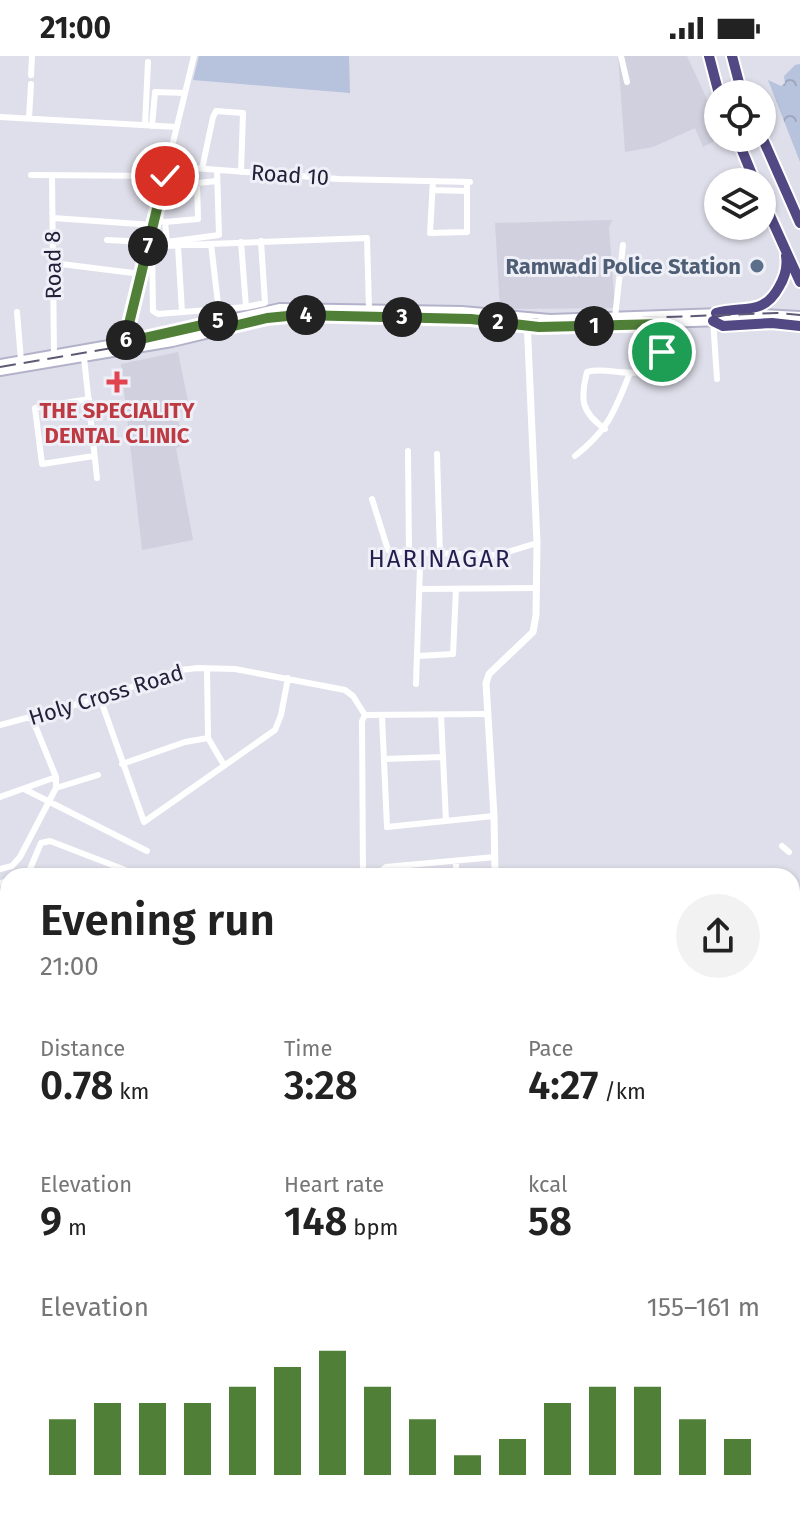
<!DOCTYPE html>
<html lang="en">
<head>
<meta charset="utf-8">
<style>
	:root { --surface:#fff; --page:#f2f2f2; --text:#222; --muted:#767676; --accent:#508038 }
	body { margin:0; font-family:"Fira Sans",sans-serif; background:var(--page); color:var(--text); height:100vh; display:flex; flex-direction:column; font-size:30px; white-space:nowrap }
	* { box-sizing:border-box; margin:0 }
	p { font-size:26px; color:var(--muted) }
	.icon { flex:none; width:44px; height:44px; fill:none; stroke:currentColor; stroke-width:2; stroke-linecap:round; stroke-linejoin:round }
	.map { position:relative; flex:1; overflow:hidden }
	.side { position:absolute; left:0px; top:812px; width:800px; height:650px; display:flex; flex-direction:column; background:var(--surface); border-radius:24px 24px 0 0; box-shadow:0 2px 6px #0004 }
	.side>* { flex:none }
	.tools { position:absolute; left:704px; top:24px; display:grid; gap:16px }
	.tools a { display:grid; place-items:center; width:72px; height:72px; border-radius:50%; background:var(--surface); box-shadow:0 2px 6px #0004; font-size:40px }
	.pin { position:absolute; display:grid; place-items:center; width:68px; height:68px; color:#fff; margin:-34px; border:4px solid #fff; border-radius:50%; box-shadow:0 2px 8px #0007 }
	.km { position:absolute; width:40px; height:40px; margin:-20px; border-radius:50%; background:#222; color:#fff; font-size:22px; line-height:40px; text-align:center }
	.round { display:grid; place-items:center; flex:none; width:84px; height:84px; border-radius:42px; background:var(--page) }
	.headline { display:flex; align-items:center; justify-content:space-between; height:136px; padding:0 40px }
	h1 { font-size:44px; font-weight:600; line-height:60px }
	.metrics { display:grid; grid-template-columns:repeat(3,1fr); gap:12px; height:136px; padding:8px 40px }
	.metrics div { display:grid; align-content:center }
	.metrics b { font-size:40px; font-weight:600 }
	.metrics small { font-size:22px; font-weight:400 }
	.metrics p { font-size:22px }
	.chart { height:224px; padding:16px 40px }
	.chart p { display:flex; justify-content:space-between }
	.chart svg { width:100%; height:144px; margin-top:8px; stroke:var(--accent); stroke-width:6 }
	.status { display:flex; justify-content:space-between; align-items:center; height:56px; padding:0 40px; background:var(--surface); direction:ltr }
	.status svg { height:22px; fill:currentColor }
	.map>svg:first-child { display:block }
	.built { fill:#d0d0de }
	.green { fill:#b7c2dc }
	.forest { fill:url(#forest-crowns) }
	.water { fill:url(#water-waves) }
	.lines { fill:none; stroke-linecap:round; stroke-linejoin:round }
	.secondary-casing { stroke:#b3b2ca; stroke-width:12 }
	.trunk-casing { stroke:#fff; stroke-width:14 }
	.minor { stroke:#fff; stroke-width:6 }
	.tertiary { stroke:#fff; stroke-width:7 }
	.secondary { stroke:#fff; stroke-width:8 }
	.trunk { stroke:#524883; stroke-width:10 }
	.rail { stroke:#5e5a76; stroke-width:2; stroke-dasharray:16 8; stroke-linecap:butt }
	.route-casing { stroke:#fff; stroke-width:16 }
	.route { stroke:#508038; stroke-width:10 }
	.service-dot { fill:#5c6f8a; stroke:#efeff7; stroke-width:3 }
	.health-dot { fill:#e0444e; stroke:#efeff7; stroke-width:3 }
	.labels { text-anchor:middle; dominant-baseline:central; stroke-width:6; stroke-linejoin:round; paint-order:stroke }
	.street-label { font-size:22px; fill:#24203a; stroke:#efeff7 }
	.service-label { font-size:22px; font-weight:bold; fill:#4e5e75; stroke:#efeff7; text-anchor:end }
	.health-label { font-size:22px; font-weight:bold; fill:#be3a42; stroke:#efeff7 }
	.neighbourhood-label { font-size:24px; letter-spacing:2px; fill:#241c4c; stroke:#efeff7 }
</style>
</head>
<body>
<div class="status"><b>21:00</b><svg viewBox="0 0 49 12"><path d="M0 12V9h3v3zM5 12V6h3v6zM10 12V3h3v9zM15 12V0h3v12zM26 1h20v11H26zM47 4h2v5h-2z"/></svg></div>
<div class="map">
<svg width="800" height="1461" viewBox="0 0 800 1461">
	<defs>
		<pattern id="forest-crowns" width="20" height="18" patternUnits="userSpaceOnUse" patternTransform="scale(2)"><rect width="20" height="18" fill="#b7c2dc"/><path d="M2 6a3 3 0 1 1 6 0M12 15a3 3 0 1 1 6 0" fill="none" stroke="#9da6be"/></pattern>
		<pattern id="water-waves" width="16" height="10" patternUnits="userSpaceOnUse" patternTransform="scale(2)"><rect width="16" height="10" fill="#b185d0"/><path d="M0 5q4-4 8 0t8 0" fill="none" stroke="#906caa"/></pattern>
	</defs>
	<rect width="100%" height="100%" fill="#dedfea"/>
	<path class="built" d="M618,0H687L718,67V82H720L703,91L695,72L653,91L625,96Z
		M612,164L609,172L615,252L500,253L495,167Z
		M178,296L190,355L177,357L183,390L176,392L193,484L142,494L121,308Z"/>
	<path class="green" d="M199,0H349L350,37L193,24Z
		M300,1454H404V1461H300Z"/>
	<path class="forest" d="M800,8V106L768,24L781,30L785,27L784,20L795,9Z"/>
	<path class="water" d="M0,900L8,909V970L0,975Z"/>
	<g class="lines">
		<defs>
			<path id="secondary" d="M743,257L800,260
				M0,308L137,284L280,252L462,255L550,263L721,257
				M0,315L172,286L281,260L471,263L550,271L749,264"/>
			<path id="trunk" d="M709,0L719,38
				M732,0L742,38
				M762,81L800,167
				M737,82L755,126
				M762,142L800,226
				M716,257C742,249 763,261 779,231C785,221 788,212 786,200
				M713,265L723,270L772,267L800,270"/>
		</defs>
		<use href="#secondary" class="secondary-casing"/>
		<use href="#trunk" class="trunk-casing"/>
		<path class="minor" d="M621,0L627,26
			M31,19L32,0
			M0,61L177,71
			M29,62L31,28
			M145,69L148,6
			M152,70L155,36L185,37
			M167,110L339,123L470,126
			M202,113L213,61L216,55L243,57L241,116
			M31,119L165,120
			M52,119L54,300
			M433,125L430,177L467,176V126
			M432,134L467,135
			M53,162L153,169
			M154,162L165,166L198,163L197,127L217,125
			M165,166L167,186L219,179L217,114
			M107,184L149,186
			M261,185L265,247L246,251L158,258L153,255L152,192L157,190L367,182L369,253
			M241,186L246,251
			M211,188L220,265
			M178,190L182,256
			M53,207L141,218
			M17,256L21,305
			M615,261L623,189
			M713,263L717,323
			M127,286L126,280L194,0
			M84,302L97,422
			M89,343L35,352L42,408L94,400
			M605,373C581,356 580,344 587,316C608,310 629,324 656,311L662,300V266
			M408,395L409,497
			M437,398L440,499
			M575,400C609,373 614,356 630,317
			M372,443L388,494L392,496L498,499L537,487
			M420,533L536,532
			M418,600L453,598L456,533
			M207,613L208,682L224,709
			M416,628L420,511
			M100,642L144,766L275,674L281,659L288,622
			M365,659L488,658
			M441,659L446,765
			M382,660L387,771L494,760
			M0,669L100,642L180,614L198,612L235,613L345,634L353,640L365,659
			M384,703L443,701
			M122,708L185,686L208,682
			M56,732L98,719
			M24,733L147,795
			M0,741L56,721
			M782,790L789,796
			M0,813L12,810L20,801L56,732V721L32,662
			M27,820L41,787L50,785L141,820
			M363,820L362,665L365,659
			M380,820L381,815L386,811L495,801
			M456,820V805
			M0,827L8,825
			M0,1140H8
			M0,1181H8
			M0,1210H8
			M0,1291L8,1292
			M792,1408L800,1371
			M735,1454L748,1461
			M54,1458L55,1454
			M117,1461V1454
			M706,1461L711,1454
			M730,1461L731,1459
			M781,1461L782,1454"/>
		<path class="tertiary" d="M495,820L494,760L486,627L489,618L533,576L536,559L537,487L527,263
			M792,1196L800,1193
			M294,1454V1461
			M668,1461L673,1454"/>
		<use href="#secondary" class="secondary"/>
		<use href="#trunk" class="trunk"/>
		<path class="rail" d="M0,311L154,285L239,264L306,256L457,258L556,265L777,257L800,259"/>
	</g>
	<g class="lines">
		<defs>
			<path id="route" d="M165,120L126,280L127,286L220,265L221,273L267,262L298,259L471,263L539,271L662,268V296"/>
		</defs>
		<use href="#route" class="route-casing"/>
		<use href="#route" class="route"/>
	</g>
	<circle class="service-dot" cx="757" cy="210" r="8"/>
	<path class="health-dot" d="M113 314h8v8h8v8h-8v8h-8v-8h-8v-8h8z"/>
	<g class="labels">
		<g class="street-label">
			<text transform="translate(290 119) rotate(4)">Road 10</text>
			<text transform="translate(53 209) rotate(-91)">Road 8</text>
			<text transform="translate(106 639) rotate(-17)">Holy Cross Road</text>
		</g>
		<g class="service-label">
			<text x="741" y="210">Ramwadi Police Station</text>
		</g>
		<g class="health-label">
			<text x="117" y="354">THE SPECIALITY<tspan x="117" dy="25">DENTAL CLINIC</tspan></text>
		</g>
		<g class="neighbourhood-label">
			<text x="440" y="503">HARINAGAR</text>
		</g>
	</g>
</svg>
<div class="tools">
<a><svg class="icon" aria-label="locate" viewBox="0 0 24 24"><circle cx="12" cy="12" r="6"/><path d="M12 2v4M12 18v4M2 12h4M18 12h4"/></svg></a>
<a><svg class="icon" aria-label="layers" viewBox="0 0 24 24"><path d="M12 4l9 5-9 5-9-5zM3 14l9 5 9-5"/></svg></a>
</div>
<div class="pin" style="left:662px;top:296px;background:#1e9e55"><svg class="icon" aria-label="arrive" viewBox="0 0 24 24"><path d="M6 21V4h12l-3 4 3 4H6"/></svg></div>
<div class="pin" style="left:165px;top:120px;background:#d93025"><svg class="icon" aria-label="check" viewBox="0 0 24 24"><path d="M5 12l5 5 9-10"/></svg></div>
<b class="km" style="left:594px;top:270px">1</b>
<b class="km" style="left:498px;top:266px">2</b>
<b class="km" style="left:402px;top:261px">3</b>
<b class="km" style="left:306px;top:259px">4</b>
<b class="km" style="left:218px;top:265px">5</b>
<b class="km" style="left:126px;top:284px">6</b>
<b class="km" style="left:148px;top:190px">7</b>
<section class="side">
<div class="headline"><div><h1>Evening run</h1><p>21:00</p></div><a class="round"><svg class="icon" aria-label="share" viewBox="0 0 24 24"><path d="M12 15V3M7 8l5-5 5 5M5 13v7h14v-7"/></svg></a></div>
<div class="metrics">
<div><p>Distance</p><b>0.78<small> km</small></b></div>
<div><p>Time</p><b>3:28</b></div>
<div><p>Pace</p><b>4:27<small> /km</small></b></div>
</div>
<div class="metrics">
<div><p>Elevation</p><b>9<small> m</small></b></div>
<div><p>Heart rate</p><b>148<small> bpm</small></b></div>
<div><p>kcal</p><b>58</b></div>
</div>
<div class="chart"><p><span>Elevation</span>155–161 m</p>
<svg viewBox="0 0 160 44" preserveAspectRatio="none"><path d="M5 44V27M15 44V22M25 44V22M35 44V22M45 44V17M55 44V11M65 44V6M75 44V17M85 44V27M95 44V38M105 44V33M115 44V22M125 44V17M135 44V17M145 44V27M155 44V33"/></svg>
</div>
</section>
</div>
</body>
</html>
